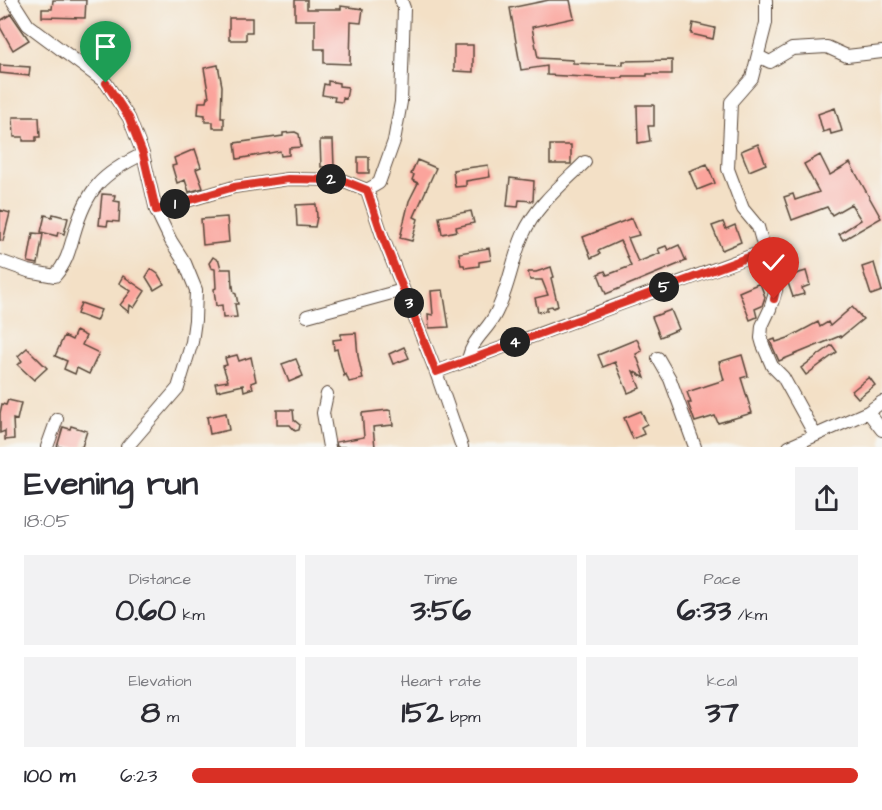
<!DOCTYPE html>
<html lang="en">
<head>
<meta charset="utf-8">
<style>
	:root { --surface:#fff; --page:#f2f2f3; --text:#2b2b33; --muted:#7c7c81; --accent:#d93025 }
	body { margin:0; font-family:"Architects Daughter",sans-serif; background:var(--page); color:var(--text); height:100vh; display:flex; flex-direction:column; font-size:22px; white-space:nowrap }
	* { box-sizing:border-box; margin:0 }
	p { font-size:20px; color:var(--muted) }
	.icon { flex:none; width:33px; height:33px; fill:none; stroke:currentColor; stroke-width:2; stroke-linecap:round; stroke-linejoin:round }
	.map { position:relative; height:447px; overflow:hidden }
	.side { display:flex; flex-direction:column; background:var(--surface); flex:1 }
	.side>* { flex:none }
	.pin { position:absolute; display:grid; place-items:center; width:51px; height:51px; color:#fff; margin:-62px -26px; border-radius:50% 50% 50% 0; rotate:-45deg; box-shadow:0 0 6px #0007 }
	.pin .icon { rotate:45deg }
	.km { position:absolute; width:30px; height:30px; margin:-15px; border-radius:50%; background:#222; color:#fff; font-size:16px; line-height:30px; text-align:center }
	.round { display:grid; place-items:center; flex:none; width:63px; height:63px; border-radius:0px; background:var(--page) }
	.overview { display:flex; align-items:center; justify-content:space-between; height:102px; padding:0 24px }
	h1 { font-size:33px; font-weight:800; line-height:45px }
	.metrics { display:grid; grid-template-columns:repeat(3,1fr); gap:9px; height:102px; padding:6px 24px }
	.metrics div { display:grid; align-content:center; border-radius:0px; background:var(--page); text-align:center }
	.metrics b { font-size:30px; font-weight:800 }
	.metrics small { font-size:16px; font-weight:400 }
	.metrics p { font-size:16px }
	ul { padding:0 24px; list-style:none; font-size:20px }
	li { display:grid; grid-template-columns:96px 72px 1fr; align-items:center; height:45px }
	li i { height:15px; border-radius:8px; background:var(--accent) }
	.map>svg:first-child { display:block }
	.building { fill:#fba49c }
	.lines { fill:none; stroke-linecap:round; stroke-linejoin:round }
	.street-casing { stroke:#574537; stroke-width:14 }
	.street { stroke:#fff; stroke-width:12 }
	.route-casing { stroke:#fff; stroke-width:12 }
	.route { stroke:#d93025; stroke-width:8 }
</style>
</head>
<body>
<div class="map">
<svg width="882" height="447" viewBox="0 0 882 447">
	<rect width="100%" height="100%" fill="#f6f6f2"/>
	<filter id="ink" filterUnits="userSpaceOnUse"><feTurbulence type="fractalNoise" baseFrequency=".0167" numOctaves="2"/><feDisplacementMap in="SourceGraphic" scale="12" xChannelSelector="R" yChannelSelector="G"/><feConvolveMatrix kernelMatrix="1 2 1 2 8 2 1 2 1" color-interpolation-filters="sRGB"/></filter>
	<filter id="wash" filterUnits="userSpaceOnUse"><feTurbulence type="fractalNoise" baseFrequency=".008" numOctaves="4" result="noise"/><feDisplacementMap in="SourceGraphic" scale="24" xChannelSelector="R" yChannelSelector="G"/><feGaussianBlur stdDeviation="1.35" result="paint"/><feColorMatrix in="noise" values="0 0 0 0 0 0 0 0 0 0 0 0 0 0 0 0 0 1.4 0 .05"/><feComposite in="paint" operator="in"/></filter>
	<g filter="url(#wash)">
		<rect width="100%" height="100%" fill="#f3e0c6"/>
		<g id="blocks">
			<path class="building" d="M53,0H86L85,18L42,17V9H52Z
				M295,0H307V9H341V6L363,9L361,23L351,22L350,64L324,63V49H315V20H295Z
				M549,0H570L574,18L532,27L538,58L573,60V63L623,65V61L672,60V74H647V76H623V78H603L547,75V66L521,70L510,8Z
				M11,14L29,40L13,50L0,27V21Z
				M229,18H252V32H246V40H229Z
				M693,23L715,28L713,39L691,34Z
				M454,45H473V72L454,71Z
				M0,65L30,67L29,76L0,73Z
				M218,65L222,86L221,118H224V128H213V122H205V115L198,114L199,102H206L207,97H209L204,68Z
				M328,81L339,83V86L348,87L346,99L343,98L342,102L334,101L335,97L322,95L324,84L328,85Z
				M637,105H654V126H648L650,141L638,143Z
				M835,108L842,131L831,134L830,130L823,132L818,114Z
				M13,117H39L40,137H36V141H23V137H14Z
				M295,132L299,134L301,147L289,148V155L281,156L280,151L237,159L235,143L283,136V133Z
				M320,140H333L334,167H321Z
				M758,144L766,164L749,171L741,151Z
				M550,145H571V164H550Z
				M195,149L201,167L196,169L203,188L189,192L185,180L177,183L172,166L176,165L174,158Z
				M820,155L830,175L850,163L881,218L843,240L839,234L861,220L851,204L832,215L827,207L792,220L784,197L793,194L795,200L819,192L804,164Z
				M358,157H369V173H358Z
				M417,160L436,168L414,217L418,219L412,241L400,238L409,201L418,183L412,180L414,175L411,174Z
				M707,164L715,183L697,190L689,171Z
				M488,165L490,177L466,181V186L455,187L453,170Z
				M510,178L534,181L533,201L519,200L518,207L507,206Z
				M102,194L115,195L114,201L120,202L119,222L108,221L107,226L99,225Z
				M316,204L317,217L315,227L297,226L296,205Z
				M0,210L10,213L3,241L0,240Z
				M471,211L474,223L456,227L457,231L442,234L439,217Z
				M53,214L68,218L64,234L58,232L57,236L41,232L45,215L52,217Z
				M227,217L229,242L203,245L201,219Z
				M632,218L639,235L628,238L638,262L660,253L658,249L666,246L668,250L679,245L686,261L606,294L598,274L605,271L607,275L631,266L623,246L620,241L598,251L600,254L591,258L583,237Z
				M723,222L726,229L735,225L741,242L722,250L712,226Z
				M33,233L43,234L38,264L28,262Z
				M489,248L491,260L479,262V266L465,268L464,265H461L459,253Z
				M213,257L219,261L221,269H231L232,287L233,286L234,293L236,294L238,304H235L237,317L223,318L222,305L216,306L214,289L216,288L215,269L211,268L209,263Z
				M874,263L882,291L871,295L862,267Z
				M551,267L554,277L551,278L558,306L553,308L552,306L547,307V311L538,312L535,298L548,295L542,280H530L528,272H536Z
				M151,269L158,274L164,284L154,290L146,277Z
				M806,271L810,285L802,288L804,294L793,297L786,277Z
				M123,276L145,291L134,308L130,305L129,312L120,305L131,291L119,283Z
				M760,283L765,297L762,306L755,309L757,317L750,320L739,292Z
				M443,290L449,327L429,328L428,314L433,315L431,291Z
				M81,303L101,310L96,321L77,314Z
				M852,307L863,319L841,337L840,336L779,361L770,341L775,339L776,342L788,338L818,322L820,327L828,322L830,326Z
				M671,310L679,329L660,337L652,317Z
				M76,331L86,336L82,345L99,353L89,374L77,368L75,374L64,369L67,361L55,356L64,336L72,340Z
				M356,333L358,356L363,379L349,382L346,374L344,376L337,349L334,350L333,340L341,339V334Z
				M637,339L642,351L636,354L645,378L633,371L640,388L628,393L615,362L603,367L598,355Z
				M832,345L837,352L806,375L801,368Z
				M404,347L409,358L393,364L389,354Z
				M27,348L47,368L34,380L18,365L22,361L18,356Z
				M237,355L239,361L251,357L256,381L251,383L253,388L244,391L243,385L217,391L215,383L228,381L223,366L227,365L225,358Z
				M742,355L748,376L741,378L752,413L718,423L715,416L695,422L688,403H691L687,392L724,380L719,362Z
				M296,359L303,376L289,382L282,364Z
				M869,377L875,385L858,398L852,391Z
				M8,400L21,403L17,420L13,419L14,439L5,440V431L0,433V413L2,404L6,405Z
				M277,410H293L294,420L300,425L299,430L295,431L290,425H277Z
				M388,410L391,411L393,425L373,427L375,447H337L336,442L364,437L362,413Z
				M641,411L647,424L641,427L644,434L633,439L624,418Z
				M226,413L229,430L210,434L207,417Z
				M71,426L87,431L82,447H57L63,427L70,429Z"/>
		</g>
	</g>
	<g filter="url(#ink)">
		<use href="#blocks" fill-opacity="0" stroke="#574537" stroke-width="1.5"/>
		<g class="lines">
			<defs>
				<path id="street" d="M12,0L28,25L106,83L129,118L143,154L156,210L171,241L185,263L196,290L195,320L192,342L178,388L127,447
					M766,0V23L752,78L731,102L728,169L743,209L758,227L776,290L770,309L762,326L761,338L763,345L772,366L783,377L815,435
					M758,56L770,62L792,49L827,47L847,56L882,52
					M367,190L379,183L394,141L401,102L404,8L401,0
					M156,210L234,187L288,179L342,180L367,190L383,238L436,372L462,447
					M0,261L28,271L55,276C67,262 69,251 74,234C87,189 101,174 143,154
					M307,316L403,290
					M658,358L670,379L695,447
					M468,359C474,336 487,332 496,313C509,288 512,260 523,235C536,205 563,184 585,162
					M436,372L764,251
					M327,394L323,413L329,447
					M868,412L882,430
					M47,447L57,419
					M789,447L868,412L882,402"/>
			</defs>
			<use href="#street" class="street-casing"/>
			<use href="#street" class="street"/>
		</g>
	</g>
	<g class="lines" filter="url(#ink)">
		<defs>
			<path id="route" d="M106,83L129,118L143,154L156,210L234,187L288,179L342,180L367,190L383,238L436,372L765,251L776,290L774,299"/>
		</defs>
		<use href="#route" class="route-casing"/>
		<use href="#route" class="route"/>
	</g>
</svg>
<div class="pin" style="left:106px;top:83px;background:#1e9e55"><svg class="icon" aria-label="arrive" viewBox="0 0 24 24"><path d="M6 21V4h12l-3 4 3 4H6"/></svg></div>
<div class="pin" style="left:774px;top:299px;background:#d93025"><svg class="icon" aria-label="check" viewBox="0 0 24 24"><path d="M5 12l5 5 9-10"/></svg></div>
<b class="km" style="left:175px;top:204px">1</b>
<b class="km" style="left:331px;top:179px">2</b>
<b class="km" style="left:409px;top:303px">3</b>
<b class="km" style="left:515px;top:342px">4</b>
<b class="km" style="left:664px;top:287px">5</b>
</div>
<section class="side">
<div class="overview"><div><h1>Evening run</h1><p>18:05</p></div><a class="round"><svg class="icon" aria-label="share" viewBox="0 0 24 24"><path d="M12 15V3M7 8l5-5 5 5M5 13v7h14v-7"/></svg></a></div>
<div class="metrics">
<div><p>Distance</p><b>0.60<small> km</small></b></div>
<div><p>Time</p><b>3:56</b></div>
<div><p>Pace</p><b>6:33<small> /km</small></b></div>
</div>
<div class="metrics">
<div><p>Elevation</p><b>8<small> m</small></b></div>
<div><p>Heart rate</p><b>152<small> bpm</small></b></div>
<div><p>kcal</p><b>37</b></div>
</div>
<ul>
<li><b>100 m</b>6:23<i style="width:100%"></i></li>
</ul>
</section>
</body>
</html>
